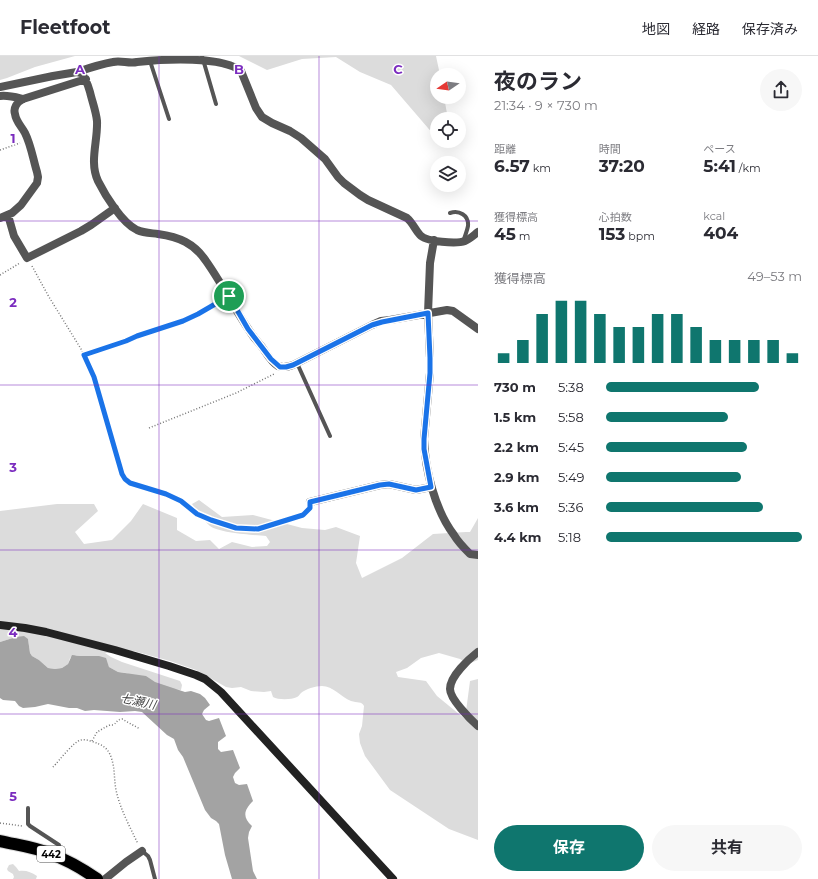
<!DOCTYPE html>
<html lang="ja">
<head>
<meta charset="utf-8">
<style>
	:root { --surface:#fff; --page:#f7f7f7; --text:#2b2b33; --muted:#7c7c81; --line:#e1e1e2; --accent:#0f766e }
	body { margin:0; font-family:Montserrat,"Noto Sans JP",sans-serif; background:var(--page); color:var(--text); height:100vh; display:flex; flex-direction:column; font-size:15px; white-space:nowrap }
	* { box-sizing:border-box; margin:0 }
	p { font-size:13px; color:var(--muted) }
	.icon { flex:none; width:22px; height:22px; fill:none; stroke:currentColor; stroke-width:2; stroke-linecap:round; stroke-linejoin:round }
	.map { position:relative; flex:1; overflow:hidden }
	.sheet { display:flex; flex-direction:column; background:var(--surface); width:340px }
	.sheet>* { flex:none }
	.needle { width:26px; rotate:257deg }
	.buttons { position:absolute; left:430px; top:12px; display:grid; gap:8px }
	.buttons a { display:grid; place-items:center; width:36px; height:36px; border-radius:50%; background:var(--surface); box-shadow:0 4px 16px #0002; font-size:20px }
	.pin { position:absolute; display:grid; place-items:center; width:34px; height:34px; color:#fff; margin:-17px; border:2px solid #fff; border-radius:50%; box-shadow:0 1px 4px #0007 }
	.round { display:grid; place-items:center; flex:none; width:42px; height:42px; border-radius:21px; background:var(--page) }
	.overview { display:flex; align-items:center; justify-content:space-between; height:68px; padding:0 16px }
	h1 { font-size:22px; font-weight:700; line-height:30px }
	.metrics { display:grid; grid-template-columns:repeat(3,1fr); gap:6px; height:68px; padding:4px 16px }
	.metrics div { display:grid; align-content:center }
	.metrics b { font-size:17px; font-weight:700 }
	.metrics small { font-size:11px; font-weight:400 }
	.metrics p { font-size:11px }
	.chart { height:112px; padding:8px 16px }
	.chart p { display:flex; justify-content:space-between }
	.chart svg { width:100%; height:72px; margin-top:4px; stroke:var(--accent); stroke-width:6 }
	.cta { display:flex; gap:8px; margin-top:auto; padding:8px 16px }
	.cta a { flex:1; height:46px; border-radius:24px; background:var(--accent); color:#fff; font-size:16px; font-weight:700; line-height:46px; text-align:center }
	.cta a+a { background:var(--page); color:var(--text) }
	ul { padding:0 16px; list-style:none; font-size:13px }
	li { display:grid; grid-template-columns:64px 48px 1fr; align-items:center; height:30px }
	li i { height:10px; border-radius:5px; background:var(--accent) }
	header { display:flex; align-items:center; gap:24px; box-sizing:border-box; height:56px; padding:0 20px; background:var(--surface); border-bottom:1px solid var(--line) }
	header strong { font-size:19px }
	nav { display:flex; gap:22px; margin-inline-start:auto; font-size:14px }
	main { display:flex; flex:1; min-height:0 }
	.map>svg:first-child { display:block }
	.green { fill:#dcdcdc }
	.water { fill:#a3a3a3 }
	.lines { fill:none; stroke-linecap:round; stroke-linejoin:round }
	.highway-casing { stroke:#dbdbdb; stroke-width:14 }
	.path { stroke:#777; stroke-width:1.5; stroke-dasharray:1 2; stroke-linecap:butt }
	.lane { stroke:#555; stroke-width:4 }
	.street { stroke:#555; stroke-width:8 }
	.secondary { stroke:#222; stroke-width:8 }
	.highway { stroke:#000; stroke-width:12 }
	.route-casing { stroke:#fff; stroke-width:8 }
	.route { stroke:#1a73e8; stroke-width:5 }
	.grid { fill:none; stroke:#7b2cbf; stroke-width:1; stroke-opacity:0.55 }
	.labels { text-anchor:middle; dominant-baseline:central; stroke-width:3; stroke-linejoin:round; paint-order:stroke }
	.shield { fill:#fff; stroke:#4c4c4c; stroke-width:1 }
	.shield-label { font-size:10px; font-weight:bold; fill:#000 }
	.water-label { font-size:12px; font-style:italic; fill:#444; stroke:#fff }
	.grid-label { font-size:13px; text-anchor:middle; font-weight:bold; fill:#7b2cbf; stroke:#fff; stroke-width:3; stroke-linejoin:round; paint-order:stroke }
</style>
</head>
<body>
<header>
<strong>Fleetfoot</strong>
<nav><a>地図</a><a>経路</a><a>保存済み</a></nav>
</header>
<main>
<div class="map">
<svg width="478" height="823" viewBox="0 0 478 823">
	<rect width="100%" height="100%" fill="#fff"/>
	<path class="green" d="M0,0H75L35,11L7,22L0,24Z
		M239,0H436L440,19H437V41H444L448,63H437V77L434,79L391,29L360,16L336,1L302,3L267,14Z
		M199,444L222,461L253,459L302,472L325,474L336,471L360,480L356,507L362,522L402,502L433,478L466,476H470L478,462V604L468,608L460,603L439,597L421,602L407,612L396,616L398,621L426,625L437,640L465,663L470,625L478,623V784L449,773L390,734L365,700L360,687L359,678L362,670L364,650C362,645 357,647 351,645C341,641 333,630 322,630C315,630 306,633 301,637C300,638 298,641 297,641C291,644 278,644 273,641L271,635L264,636L251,635L241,631L232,632L226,631L196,614L170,605L134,595L105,597L111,601L122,606L180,625L182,629L181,634L161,632L126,617L118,616L109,611L107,606L90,600H81L76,599L70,602L68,608L62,612L55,613L48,612L39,604L32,600L30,597L28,583L16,581L0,586V455L57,448H94L98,455L75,476L84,488L112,484L131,465L143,448L177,462V474L196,485L210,484L219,493L232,486L252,491L267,490L270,486L266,480C254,479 219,477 210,470C203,464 197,455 192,448Z
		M13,808L16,811L19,815C26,814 31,816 37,820L36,823H13L14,821L13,818L8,815L7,813L9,809Z"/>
	<path class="water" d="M24,580L28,583L30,597L32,600L39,604L48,612L55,613L62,612L68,608L72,599L81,600H99L106,602L109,611L118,616L146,620L155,626L185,636L191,635L200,638L205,642L210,649L204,654L202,658L206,664L209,665L219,662L226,680L218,686V693L221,696L233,694L240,712L235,717L233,721L235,727L239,729L247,728L253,745C244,754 242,761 252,770L249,776L248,782L253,815L257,823H232L225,799L219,768L216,765L211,762L205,754L183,701L178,694L174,683L167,679L142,656L135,655L120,656L94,654L85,655L77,652H69L48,648L35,651L23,652L19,650L15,645L3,644L0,642V586L16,581Z"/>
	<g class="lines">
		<defs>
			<path id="highway" d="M0,785C17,789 35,791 51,798C67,804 83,813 97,823"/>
		</defs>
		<use href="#highway" class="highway-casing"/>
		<path class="path" d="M0,94L20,87
			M32,210L49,241L81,293L94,321L116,398L122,418L125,423L130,427L137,430L166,438L181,445L197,458L211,464L237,472L258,473L303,459L307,454
			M0,219L20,207
			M84,299L126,285L137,280L183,265L198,259L222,245
			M149,372L236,337L274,318
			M92,685L97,676C101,674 105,671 110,669C111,669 112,669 113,669C118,666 116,664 122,663L140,673
			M53,711C59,705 74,685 81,684C87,683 94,686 99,688C106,691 110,696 112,704C115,714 114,724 116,734C120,753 130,771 138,788
			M0,767L15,769L22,770"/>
		<path class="lane" d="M202,0L216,48
			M150,5L169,63
			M450,157C459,154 469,159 468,170C467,175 465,180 463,186
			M297,307L330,380
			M28,752V768L30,770L59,789L58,800
			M142,795L148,800L150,804L155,823"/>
		<path class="street" d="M77,16C89,12 101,8 113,6C121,4 129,8 137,6C165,3 222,0 241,15L256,52L262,61L272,67L290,75L301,82L325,103L338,121L344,127L360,139L368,144L407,162C413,167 415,174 420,179C426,186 457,188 465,185C470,183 474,179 478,176
			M0,31L53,20L77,16L81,17C86,22 88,29 90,36C92,45 96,55 97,65C98,85 89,106 98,125C105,139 122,167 137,174C144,177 151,177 158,178C179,181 194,187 206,205C223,229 236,256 253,280C256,284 259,287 262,291C267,298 271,306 278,310C283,312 288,311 293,309L372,269L381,265L390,264L447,254L453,255L478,273
			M0,40C8,39 15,41 23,43
			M8,159L14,180L27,202L81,175L91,169L115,152
			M0,162L12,157L21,149L37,127L38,121L37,116C33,103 31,89 25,77C22,71 16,66 15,58C13,52 17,46 23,43L86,23
			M434,184L430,207L428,257L430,302V317L424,383C425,414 435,454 454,479C458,486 464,492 470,498L478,499
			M310,446L380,429L389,428L416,434L431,431
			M478,596C469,603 450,620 450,633C450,643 470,663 478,670
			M105,823L126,806L142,795"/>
		<path class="secondary" d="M0,569L25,572L46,576L115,594L169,610L196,619L205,623L221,636L393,823"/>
		<use href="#highway" class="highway"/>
	</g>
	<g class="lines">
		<defs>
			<path id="route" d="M229,240L248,273L271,303L280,311H286L293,309L372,269L382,266L428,257L430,302V317L424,383V393L431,431L416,434L389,428L380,429L310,446V452L303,459L258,473L236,472L211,464L197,458L181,445L166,438L130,427L125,423L122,418L94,321L84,299L126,285L137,280L183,265L198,258Z"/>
		</defs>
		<use href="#route" class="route-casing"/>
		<use href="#route" class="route"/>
	</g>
	<path class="grid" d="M159,0V823M319,0V823M0,165H478M0,329H478M0,494H478M0,658H478"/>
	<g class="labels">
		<rect class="shield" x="37" y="790" width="28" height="16" rx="3"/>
		<g class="shield-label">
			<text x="51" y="798">442</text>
		</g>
		<g class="water-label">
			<text transform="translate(138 645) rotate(12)">七瀬川</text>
		</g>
	</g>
	<g class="grid-label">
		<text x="80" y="18">A</text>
		<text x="239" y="18">B</text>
		<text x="398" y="18">C</text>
		<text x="13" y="87">1</text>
		<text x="13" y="251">2</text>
		<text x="13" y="416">3</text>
		<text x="13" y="581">4</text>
		<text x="13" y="745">5</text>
	</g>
</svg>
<div class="buttons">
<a><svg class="needle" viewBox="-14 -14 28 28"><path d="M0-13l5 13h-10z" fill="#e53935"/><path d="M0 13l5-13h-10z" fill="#7c7c81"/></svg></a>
<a><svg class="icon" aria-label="locate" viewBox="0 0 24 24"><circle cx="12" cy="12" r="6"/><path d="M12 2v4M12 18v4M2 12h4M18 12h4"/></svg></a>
<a><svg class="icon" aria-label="layers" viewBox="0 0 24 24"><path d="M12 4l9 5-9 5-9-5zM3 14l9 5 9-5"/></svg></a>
</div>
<div class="pin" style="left:229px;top:240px;background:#1e9e55"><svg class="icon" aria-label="arrive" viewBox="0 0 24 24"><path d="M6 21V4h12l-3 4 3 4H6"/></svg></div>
</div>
<section class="sheet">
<div class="overview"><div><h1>夜のラン</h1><p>21:34 · 9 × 730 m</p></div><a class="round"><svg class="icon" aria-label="share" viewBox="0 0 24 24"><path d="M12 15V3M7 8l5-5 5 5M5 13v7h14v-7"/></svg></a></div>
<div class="metrics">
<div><p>距離</p><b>6.57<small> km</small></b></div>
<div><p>時間</p><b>37:20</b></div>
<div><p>ペース</p><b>5:41<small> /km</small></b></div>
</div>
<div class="metrics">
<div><p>獲得標高</p><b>45<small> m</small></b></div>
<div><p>心拍数</p><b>153<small> bpm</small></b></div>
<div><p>kcal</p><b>404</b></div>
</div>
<div class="chart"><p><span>獲得標高</span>49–53 m</p>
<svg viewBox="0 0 160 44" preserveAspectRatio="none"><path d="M5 44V38M15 44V30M25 44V14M35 44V6M45 44V6M55 44V14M65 44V22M75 44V22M85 44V14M95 44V14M105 44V22M115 44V30M125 44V30M135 44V30M145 44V30M155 44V38"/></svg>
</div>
<ul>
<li><b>730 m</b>5:38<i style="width:78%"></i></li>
<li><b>1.5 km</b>5:58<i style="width:62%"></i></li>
<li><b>2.2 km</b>5:45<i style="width:72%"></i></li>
<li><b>2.9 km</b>5:49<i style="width:69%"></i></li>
<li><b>3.6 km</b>5:36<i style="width:80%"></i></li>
<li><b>4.4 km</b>5:18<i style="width:100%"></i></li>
</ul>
<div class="cta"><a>保存</a><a>共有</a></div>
</section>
</main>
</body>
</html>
